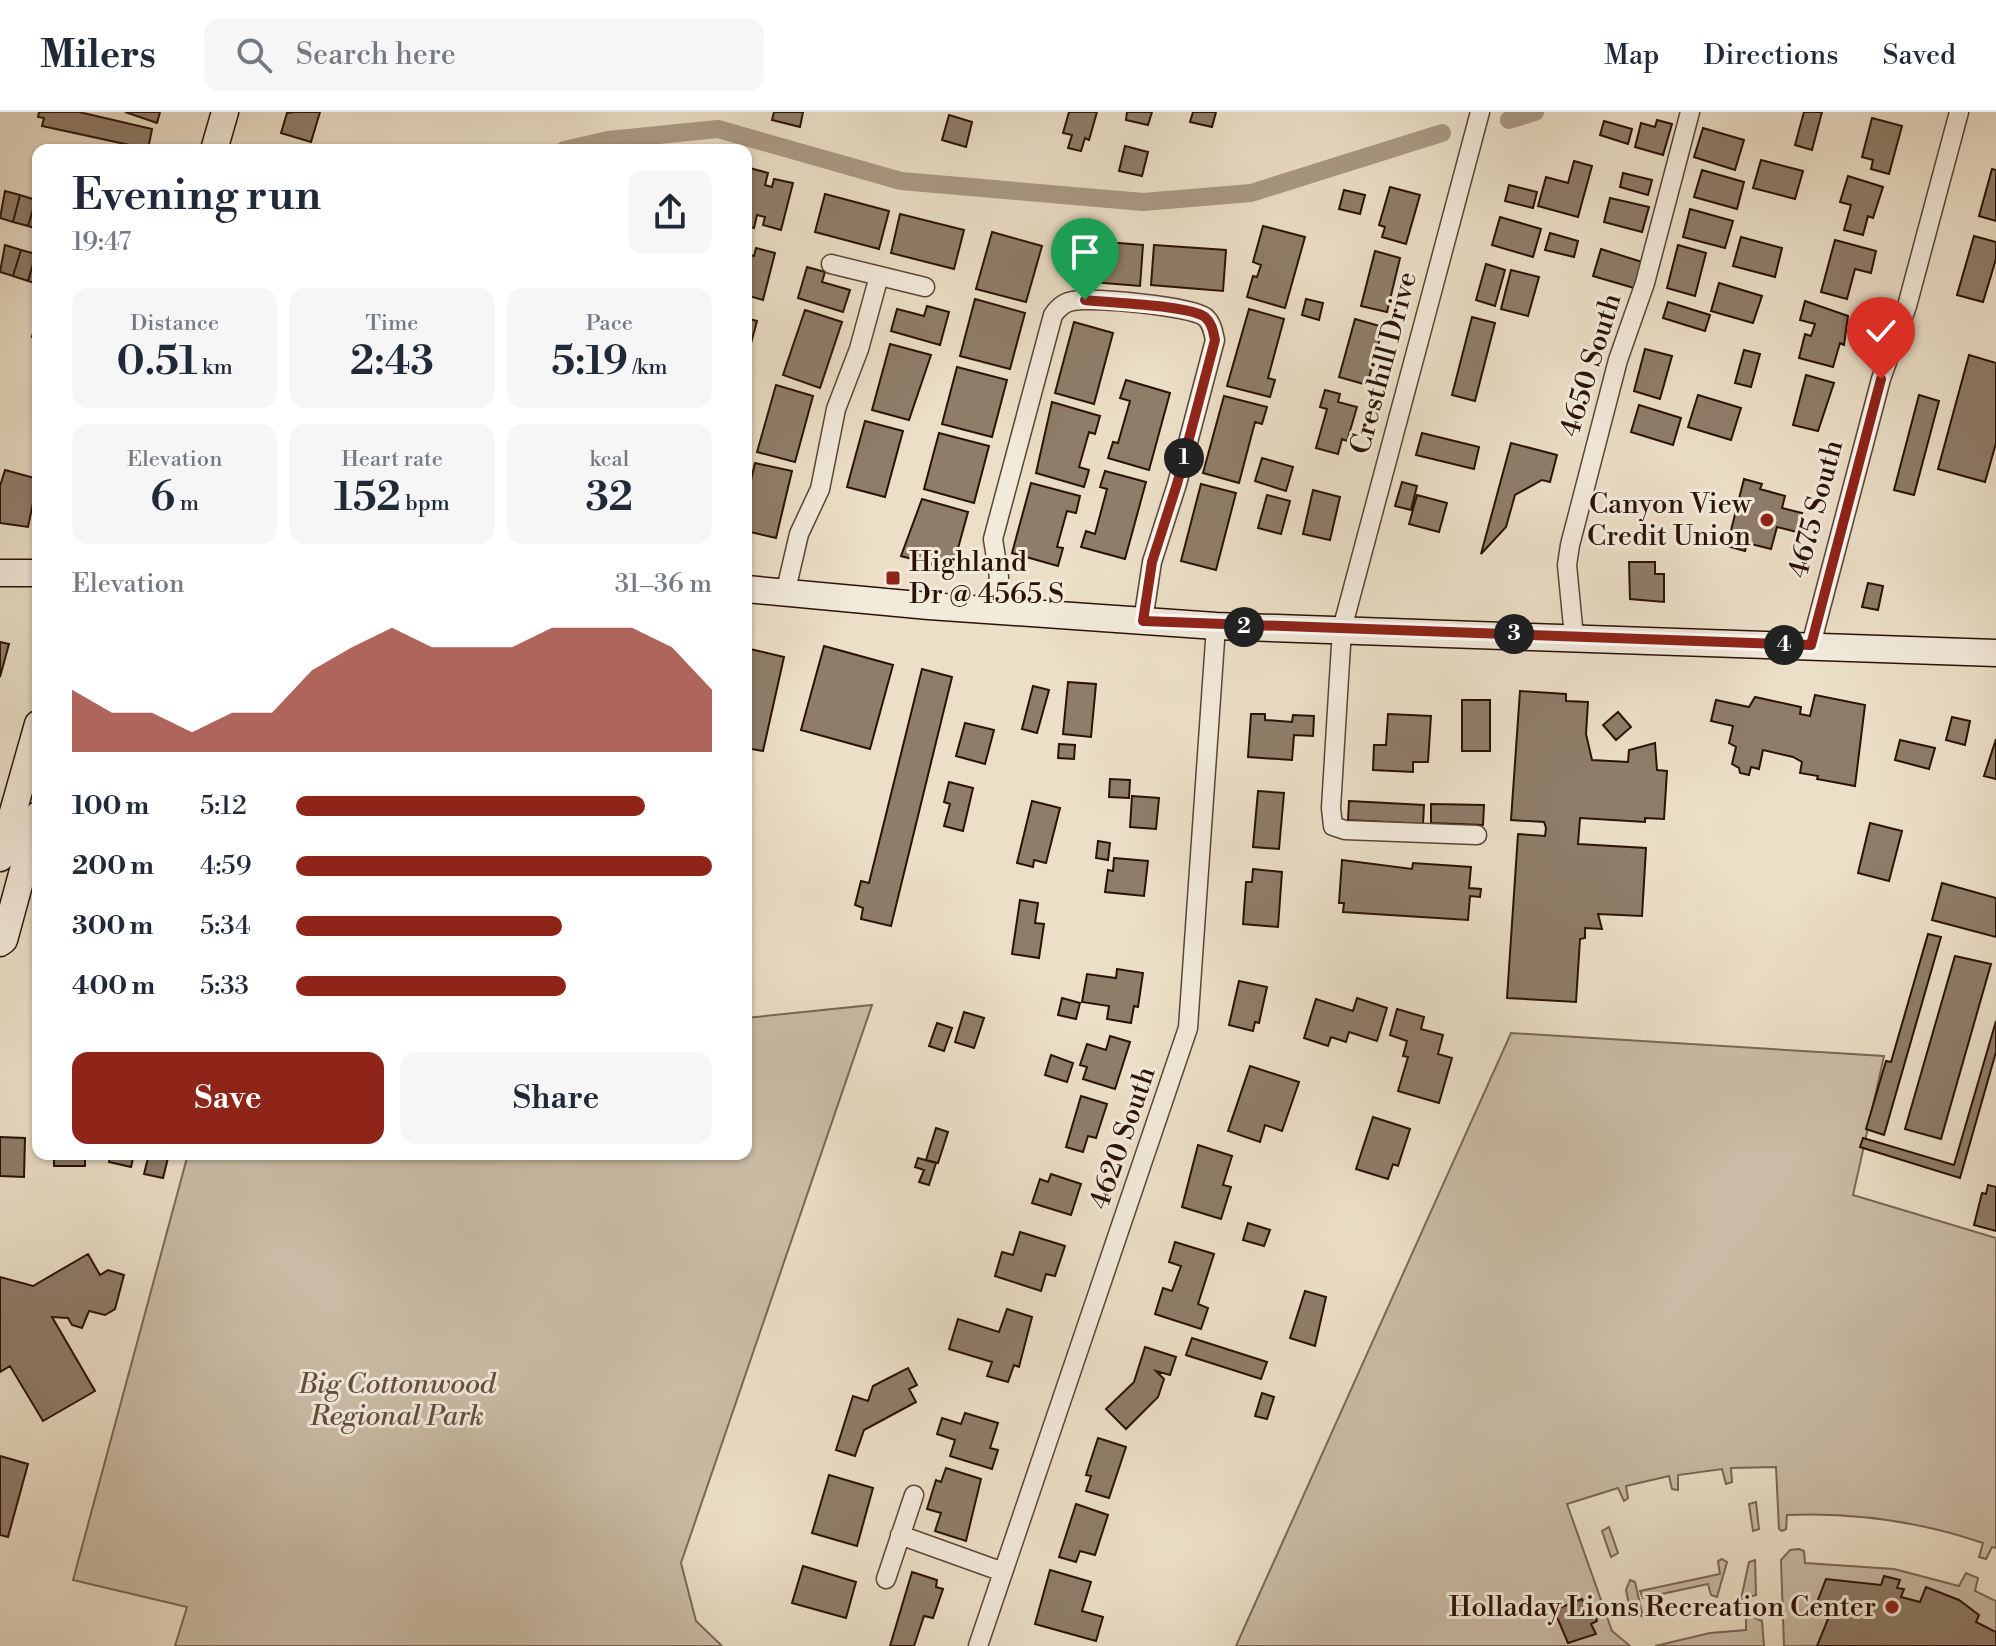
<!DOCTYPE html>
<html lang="en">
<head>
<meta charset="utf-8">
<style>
	:root { --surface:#fff; --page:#f6f6f7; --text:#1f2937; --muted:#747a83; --line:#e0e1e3; --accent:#8f2418 }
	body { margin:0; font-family:"Libre Bodoni",serif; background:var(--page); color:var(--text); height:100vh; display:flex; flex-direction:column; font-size:30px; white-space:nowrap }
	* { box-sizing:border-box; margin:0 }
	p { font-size:26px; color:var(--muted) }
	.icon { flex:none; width:44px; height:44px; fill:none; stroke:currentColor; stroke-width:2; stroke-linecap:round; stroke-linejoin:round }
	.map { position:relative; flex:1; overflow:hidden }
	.details { position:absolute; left:32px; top:32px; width:720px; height:1016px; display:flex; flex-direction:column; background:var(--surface); border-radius:16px; box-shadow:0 2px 6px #0004 }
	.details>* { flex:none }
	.pin { position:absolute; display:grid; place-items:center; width:68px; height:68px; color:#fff; margin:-82px -34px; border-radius:50% 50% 50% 0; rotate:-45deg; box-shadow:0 0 8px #0007 }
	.pin .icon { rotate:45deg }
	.km { position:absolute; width:40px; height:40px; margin:-20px; border-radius:50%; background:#222; color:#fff; font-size:22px; line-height:40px; text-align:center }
	.round { display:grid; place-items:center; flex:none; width:84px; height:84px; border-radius:16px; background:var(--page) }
	.overview { display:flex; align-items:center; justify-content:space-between; height:136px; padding:0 40px }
	h1 { font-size:44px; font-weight:600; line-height:60px }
	.metrics { display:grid; grid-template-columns:repeat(3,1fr); gap:12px; height:136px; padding:8px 40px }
	.metrics div { display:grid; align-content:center; border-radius:16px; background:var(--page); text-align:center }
	.metrics b { font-size:40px; font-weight:600 }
	.metrics small { font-size:22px; font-weight:400 }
	.metrics p { font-size:22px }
	.chart { height:224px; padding:16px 40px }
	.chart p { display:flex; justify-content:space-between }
	.chart svg { width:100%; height:144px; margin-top:8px; fill:var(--accent); opacity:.7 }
	.cta { display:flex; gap:16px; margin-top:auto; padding:16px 40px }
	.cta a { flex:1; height:92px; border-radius:16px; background:var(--accent); color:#fff; font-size:32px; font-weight:600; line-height:92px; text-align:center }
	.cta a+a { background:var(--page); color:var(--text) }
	ul { padding:0 40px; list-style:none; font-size:26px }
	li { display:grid; grid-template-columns:128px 96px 1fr; align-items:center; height:60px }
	li i { height:20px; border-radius:10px; background:var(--accent) }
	header { display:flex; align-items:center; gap:48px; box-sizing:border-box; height:112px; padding:0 40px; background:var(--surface); border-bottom:2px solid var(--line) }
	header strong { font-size:38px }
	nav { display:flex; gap:44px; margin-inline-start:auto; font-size:28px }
	.search { width:560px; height:72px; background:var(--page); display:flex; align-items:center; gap:20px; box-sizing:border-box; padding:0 28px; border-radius:16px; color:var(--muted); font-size:30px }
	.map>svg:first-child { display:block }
	.green { fill:#cabca6; stroke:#7a6756; stroke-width:2 }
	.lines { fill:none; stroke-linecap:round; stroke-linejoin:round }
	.canal { stroke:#aa9985; stroke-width:18 }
	.building { fill:#8f7d6a; stroke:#2b1206; stroke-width:2 }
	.street-casing { stroke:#5b4536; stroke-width:21 }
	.secondary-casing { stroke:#2b1206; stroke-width:29 }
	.street { stroke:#f2eadb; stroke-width:18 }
	.secondary { stroke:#f2eadb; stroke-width:26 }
	.route-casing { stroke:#fff; stroke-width:16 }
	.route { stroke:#8f2418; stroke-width:10 }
	.poi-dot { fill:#8f2418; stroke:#f2eadb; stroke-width:3 }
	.labels { text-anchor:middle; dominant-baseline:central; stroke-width:6; stroke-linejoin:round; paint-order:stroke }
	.street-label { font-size:28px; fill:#2b1206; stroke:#f2eadb }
	.poi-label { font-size:28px; fill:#2b1206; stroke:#f2eadb; text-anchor:end }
	.park-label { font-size:28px; font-style:italic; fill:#634e3e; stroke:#f2eadb }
</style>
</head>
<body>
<header>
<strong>Milers</strong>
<div class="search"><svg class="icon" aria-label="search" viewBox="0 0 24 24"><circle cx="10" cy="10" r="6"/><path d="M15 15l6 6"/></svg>Search here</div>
<nav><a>Map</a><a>Directions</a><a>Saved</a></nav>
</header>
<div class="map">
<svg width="1996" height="1534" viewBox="0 0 1996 1534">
	<rect width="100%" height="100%" fill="#ebdfc7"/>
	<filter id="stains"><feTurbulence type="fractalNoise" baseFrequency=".0025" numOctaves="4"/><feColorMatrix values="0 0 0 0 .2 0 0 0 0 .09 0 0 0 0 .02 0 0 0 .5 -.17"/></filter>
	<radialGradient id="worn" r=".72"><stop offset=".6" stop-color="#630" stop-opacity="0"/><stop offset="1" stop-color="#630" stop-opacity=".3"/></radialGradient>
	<path class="green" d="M872,893L681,1451L696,1509L722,1534H175L187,1495L73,1468L188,1042H746V906Z
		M1511,921L1884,944L1853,1083L1996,1126V1436L1992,1435L1986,1447L1979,1445L1983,1431C1918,1409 1856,1400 1787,1403L1786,1417L1782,1419L1779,1417L1776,1355L1731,1356L1732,1370L1726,1372L1722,1357L1678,1363V1378L1672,1377L1669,1364L1626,1374L1628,1386L1624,1389L1618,1376L1567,1392L1612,1519L1630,1534H1236Z
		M1756,1390L1759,1417L1753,1419L1749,1392Z
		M1609,1415L1618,1441L1611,1445L1602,1419Z
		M1799,1437L1804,1439L1805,1451L1894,1457L1959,1474L1966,1461L1978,1466L1975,1479L1996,1489V1534H1784L1781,1448L1790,1438Z
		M1722,1447L1727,1450L1717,1485L1711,1483L1708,1472L1643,1486L1640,1479L1720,1462L1718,1449Z
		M1755,1448L1756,1483L1741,1487L1749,1450Z
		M1630,1468L1635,1470L1643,1505L1630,1497L1626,1478Z
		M1749,1503L1762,1509L1764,1534H1655L1710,1521L1746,1518V1505Z"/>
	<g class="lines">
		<path class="canal" d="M1509,8L1535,0
			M564,38L608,28L718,17L901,69L1143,90L1251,81L1442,21"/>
	</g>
	<path class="building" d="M39,0H79L152,17L148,37L42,14L44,6L38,5Z
		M125,0H160L157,11Z
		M294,0H320L311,30L281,21L287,1Z
		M774,0H803L800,15L772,8Z
		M1069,0H1097L1089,28L1085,26L1081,39L1068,36L1072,23L1063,21Z
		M1127,0H1152L1148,13L1126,8Z
		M1193,0H1216L1212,15L1190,10Z
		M1804,0H1822L1812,38L1795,33Z
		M949,3L972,10L966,35L942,28Z
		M1872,6L1902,14L1889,62L1871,57L1873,48L1862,45Z
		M1657,8L1672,12L1663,43L1635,35L1641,11L1655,15Z
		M1604,9L1632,17L1628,32L1600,23Z
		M1703,16L1744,28L1735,58L1694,45Z
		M1125,34L1148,40L1142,64L1119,59Z
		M1761,48L1803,59L1795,87L1753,76Z
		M1574,49L1592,54L1578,105L1538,94L1546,65L1568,71Z
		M746,55L768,61L765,73L772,75L774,67L793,71L781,118L763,113L765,105L757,103L754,116L746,114Z
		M1992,57L1996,58V109L1979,104Z
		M1702,58L1744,70L1737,97L1694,85Z
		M1623,61L1652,68L1648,83L1620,75Z
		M1848,64L1883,75L1873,106L1868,104L1863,123L1844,118L1851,93L1840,90Z
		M1509,73L1537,80L1533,96L1505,89Z
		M1390,75L1420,83L1406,132L1382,125L1385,115L1379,113Z
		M1344,78L1365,83L1360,102L1339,97Z
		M5,79L20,83L13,110L0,106Z
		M825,82L889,99L879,137L815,120Z
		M20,83L36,88L28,114L13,110Z
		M1610,86L1649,95L1642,120L1604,110Z
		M36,88H38V117L28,114Z
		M1690,97L1733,109L1725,136L1683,125Z
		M900,102L964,118L954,157L891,141Z
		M1500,105L1541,117L1533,145L1492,133Z
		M1263,114L1305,125L1285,196L1247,185L1253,164L1257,165L1261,153L1253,150Z
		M992,120L1042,134L1026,190L976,177Z
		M1550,121L1578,129L1574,145L1545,138Z
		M1974,124L1996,130V147L1983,190L1957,183Z
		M1741,125L1782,136L1775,165L1733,154Z
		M1070,127L1143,133L1140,174L1067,168Z
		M1835,128L1876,139L1871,161L1855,157L1847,187L1821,180Z
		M746,130L750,131L747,142L754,144L756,136L775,141L763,188L746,183Z
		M5,133L21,138L13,164L0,160Z
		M1154,133L1226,138L1223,179L1151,173Z
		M1678,133L1706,141L1695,184L1667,176Z
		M1601,137L1642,150L1634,176L1593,164Z
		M21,138L36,142L28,169L13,164Z
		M1375,139L1400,146L1387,200L1361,194Z
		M36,142L38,143V172L28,169Z
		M1486,152L1505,158L1495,194L1476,188Z
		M807,155L825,160L822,170L850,178L843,200L798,186Z
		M1511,158L1539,165L1528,204L1501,197Z
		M1719,171L1762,184L1753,211L1711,199Z
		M975,187L1025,201L1010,257L960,244Z
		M1306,187L1323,191L1319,208L1302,203Z
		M1805,189L1848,204L1844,233L1840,231L1833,255L1799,246L1805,222L1811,224L1815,212L1800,208Z
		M1668,190L1710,203L1705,219L1663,206Z
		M927,194L949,200L940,233L891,219L897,197L924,204Z
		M1249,197L1284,207L1268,266L1275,268L1270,285L1227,274Z
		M805,198L842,210L820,276L783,263Z
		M1472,205L1495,211L1475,289L1452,283Z
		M746,206L757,209L746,250Z
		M1355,207L1383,215L1367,273L1339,265Z
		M36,210H38V226L32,225Z
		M1074,210L1113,221L1094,292L1055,281Z
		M890,232L931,243L909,308L872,298Z
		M1645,237L1672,244L1660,287L1634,279Z
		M1744,238L1760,242L1751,275L1735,271Z
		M1969,243L1996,251V331L1985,370L1938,357Z
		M957,255L1007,268L992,325L942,312Z
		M1806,263L1834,271L1818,319L1793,313Z
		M1126,268L1170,281L1149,358L1108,346L1113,330L1118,331L1130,289L1120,286Z
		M776,273L813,284L795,350L757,340Z
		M1325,278L1340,282L1338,290L1357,295L1347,329L1342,327L1338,342L1316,336L1327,297L1320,295Z
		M1698,283L1741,296L1731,328L1688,315Z
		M1919,283L1939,289L1914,383L1894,378Z
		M1224,284L1267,295L1262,312L1255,310L1239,371L1203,361Z
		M1052,290L1100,304L1095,322L1089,320L1079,355L1089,358L1084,375L1036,361Z
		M1639,293L1681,306L1673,333L1631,320Z
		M865,309L903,319L885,385L847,375Z
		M939,321L989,334L974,391L924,377Z
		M1422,321L1479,335L1474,357L1416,343Z
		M1511,331L1557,343L1550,370L1542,368L1515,383L1506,415L1481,442Z
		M1262,346L1293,355L1286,379L1255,369Z
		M755,351L792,359L776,426L746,419V389Z
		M5,358L38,367L28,415L0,411V374Z
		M1105,359L1146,370L1125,447L1081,435L1086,419L1095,422L1107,377L1100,375Z
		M1744,367L1762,372L1760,377L1785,384L1782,396L1802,401L1797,420L1777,415L1771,437L1747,431L1745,439L1727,434Z
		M1402,370L1417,374L1411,398L1395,394Z
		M1031,371L1080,384L1076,401L1067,399L1057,435L1063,436L1058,454L1012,441Z
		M1201,372L1236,381L1216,458L1181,449Z
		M1313,378L1340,385L1330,428L1303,422Z
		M1267,383L1290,389L1281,422L1258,416Z
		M1417,383L1447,391L1439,420L1409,412Z
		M922,387L968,400L952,458L901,444Z
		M1629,450H1655V462H1664V490L1630,487Z
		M1868,471L1883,474L1878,498L1862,495Z
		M0,530L9,532L0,565Z
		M824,534L893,553L870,637L801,618Z
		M746,536L784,545L763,639L746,636Z
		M922,557L952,565L891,814L861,807L863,796L855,793L861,769L869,771Z
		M1068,570L1096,572L1091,625L1063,622Z
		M1033,574L1049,578L1037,621L1022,617Z
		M1520,579L1566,582V589L1588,590L1586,622L1592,648L1628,650L1629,638L1655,631L1657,658L1667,659L1664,707L1645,706V710L1580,706L1578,732L1646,736L1642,804L1598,802L1602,817L1585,816V826L1580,827L1576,890L1507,886L1518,722L1545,724L1546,716L1544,710L1511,708Z
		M1815,583L1865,593L1855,674L1817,667L1818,664L1800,661L1802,650L1793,645L1763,638L1759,657L1751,655L1749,663L1740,661L1739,656L1732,652L1736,635L1729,631L1733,614L1711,609L1716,588L1749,595L1755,585L1801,595L1800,602L1810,604Z
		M1462,588H1490V639H1462Z
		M1618,600L1631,615L1616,628L1603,613Z
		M1251,602H1265V608L1292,610L1293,603L1314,604L1313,624L1294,623L1292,648L1248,645Z
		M1388,602L1431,604L1428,650H1413V660L1373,658L1374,633H1386Z
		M1952,605L1970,609L1965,633L1946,628Z
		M965,611L994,618L985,652L956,644Z
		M1996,627V667L1984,664Z
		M1900,628L1935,636L1929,657L1895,648Z
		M1059,632L1075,633L1074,647L1058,646Z
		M1110,667L1130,668L1129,686L1109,685Z
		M949,670L973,676L963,719L944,714L950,692L944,690Z
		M1258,679L1284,681L1279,737L1253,735Z
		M1132,684L1159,686L1156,717L1130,715Z
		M1032,689L1060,696L1046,751L1034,748L1033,755L1017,751Z
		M1349,689L1424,693L1423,712L1348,708Z
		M1431,692L1484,693L1483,713L1431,711Z
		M1870,711L1902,719L1889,769L1858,761Z
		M1098,729L1110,731L1108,748L1096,746Z
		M1114,746L1148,749L1144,784L1105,780L1108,758L1113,759Z
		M1342,748L1412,757L1413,751L1471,755L1469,776L1481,777L1480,785L1470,784L1468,808L1343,800L1344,791H1339Z
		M1253,757L1282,760L1278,815L1243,812L1246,770H1252Z
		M1942,771L1996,786V825L1932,808Z
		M1020,788L1038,791L1035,811L1044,812L1039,846L1012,842Z
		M1928,822L1941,825L1884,1023L1866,1017L1886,949L1891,950Z
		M1955,844L1991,852L1941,1027L1905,1017Z
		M1117,857L1143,861L1138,895L1134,894L1131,911L1107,907L1109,894L1082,890L1087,862L1116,866Z
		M1239,869L1267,875L1259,911L1255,910L1253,919L1229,913Z
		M1062,886L1080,891L1076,907L1058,903Z
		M1357,886L1387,896L1377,929L1349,920L1346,930L1331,925L1328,934L1304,926L1316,887L1353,899Z
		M1397,897L1424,905L1421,917L1443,923L1438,942L1452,946L1439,991L1398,979L1408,945L1403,944L1407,929L1390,923Z
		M964,900L984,906L974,936L955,930Z
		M1996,909V940L1960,1066L1860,1035L1863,1026L1954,1053Z
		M937,911L952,916L944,939L929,934Z
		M1110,924L1130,930L1115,977L1083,967L1087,955L1080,953L1087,932L1106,938Z
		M1051,943L1073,951L1067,970L1045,963Z
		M1250,954L1299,970L1282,1019L1265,1013L1260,1030L1228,1019Z
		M1081,984L1107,992L1096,1026L1088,1024L1083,1040L1066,1035Z
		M1373,1005L1410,1017L1398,1054L1393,1052L1388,1067L1356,1057Z
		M936,1016L948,1020L938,1051L926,1048Z
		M0,1025L25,1026L24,1065L0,1064Z
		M1198,1033L1232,1044L1223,1073L1231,1075L1221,1107L1182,1095Z
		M54,1042H85V1054H54Z
		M111,1042H134L131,1055L109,1050Z
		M149,1042H169L163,1066L144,1062Z
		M918,1046L936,1051L929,1073L919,1070L924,1058L915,1055Z
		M1051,1062L1081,1072L1071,1103L1032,1091L1040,1067L1048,1070Z
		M1988,1073L1996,1075V1119L1974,1113L1982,1081L1986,1082Z
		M1248,1111L1270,1118L1264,1134L1243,1128Z
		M1020,1120L1065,1134L1055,1164L1046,1162L1041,1179L995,1164L1002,1140L1013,1143Z
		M1175,1130L1214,1142L1198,1192L1208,1196L1201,1217L1155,1202L1163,1176L1172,1179L1181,1154L1169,1150Z
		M88,1142L100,1163L108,1158L124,1163L115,1197L105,1203L89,1199L82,1216L72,1213L68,1206L52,1205L95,1279L43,1309L10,1254L0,1260V1165L33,1174Z
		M1305,1179L1326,1185L1315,1234L1290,1226Z
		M1007,1197L1032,1205L1019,1255L1014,1253L1008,1270L987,1264L992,1250L949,1237L958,1207L999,1220Z
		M1192,1226L1267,1250L1261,1267L1186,1243Z
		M1145,1235L1176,1245L1170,1263L1156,1259L1164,1267L1158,1285L1126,1317L1106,1297L1134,1270Z
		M908,1256L917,1273L909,1277L916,1290L864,1318L855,1344L836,1338L853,1284L868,1289L873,1274Z
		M1262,1281L1274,1285L1267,1307L1255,1304Z
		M965,1301L998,1311L990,1336L998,1338L992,1357L950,1344L955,1328L937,1322L942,1306L961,1312Z
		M1098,1326L1126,1335L1109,1386L1086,1379L1091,1364L1086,1363Z
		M0,1344L28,1352L8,1425L0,1423Z
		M946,1356L981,1367L966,1429L935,1419L941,1401L927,1397L936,1368L941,1370Z
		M829,1363L873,1376L857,1434L812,1421Z
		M1076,1392L1108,1403L1095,1443L1080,1439L1076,1450L1059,1445Z
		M803,1454L856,1470L846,1506L792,1491Z
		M1050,1458L1091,1470L1082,1499L1103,1505L1096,1529L1035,1512Z
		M912,1460L937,1468L936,1475L943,1477L933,1506L924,1504L914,1534H890Z
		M1884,1464L1900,1468L1897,1476L1904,1477L1901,1485L1920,1490L1926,1475L1959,1488L1979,1503L1976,1510L1996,1520V1534H1817L1828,1507L1813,1501L1826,1467L1881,1473Z
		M1582,1487L1586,1495H1593L1597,1509L1591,1512L1596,1522L1568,1531L1554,1498Z"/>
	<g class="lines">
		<defs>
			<path id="street" d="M831,152L925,175
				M785,482L799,422L820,377L836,297L859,237L879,164
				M992,497L999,465L993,427L1053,203C1058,196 1064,190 1073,189C1093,185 1190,194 1205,205C1212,211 1213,219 1215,228L1177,372L1152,450L1143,509
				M1574,525L1567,453L1570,433L1618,248L1645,171L1690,0
				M1811,533L1881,267L1907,194L1959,0
				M1477,723L1345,718L1333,714L1331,696L1342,517L1480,0
				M900,1423L1003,1460
				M886,1467L914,1383
				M978,1534L1188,916L1216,514"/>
			<path id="secondary" d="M214,38L225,0
				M0,461H38
				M746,477L929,494L1216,514L1996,541
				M0,746L38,612
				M0,831L4,828L38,703"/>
		</defs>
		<use href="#street" class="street-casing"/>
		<use href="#secondary" class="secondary-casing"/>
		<use href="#street" class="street"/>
		<use href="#secondary" class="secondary"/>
	</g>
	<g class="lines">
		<defs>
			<path id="route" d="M1085,188C1109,191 1189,193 1205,205C1212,211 1213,219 1215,228L1177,372L1152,450L1143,509L1811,533L1881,267"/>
		</defs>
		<use href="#route" class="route-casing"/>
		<use href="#route" class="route"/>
	</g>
	<g class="poi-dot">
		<circle cx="1767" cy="408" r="8"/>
		<rect x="885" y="458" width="16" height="16" rx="4"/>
		<circle cx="1892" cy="1495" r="8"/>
	</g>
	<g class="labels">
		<g class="street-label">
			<text transform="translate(1384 251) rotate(-75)">Cresthill Drive</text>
			<text transform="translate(1591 253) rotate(-73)">4650 South</text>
			<text transform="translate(1816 397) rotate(-75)">4675 South</text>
			<text transform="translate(1123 1026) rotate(-71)">4620 South</text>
		</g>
		<g class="poi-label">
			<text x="1751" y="392">Canyon View<tspan x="1751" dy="32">Credit Union</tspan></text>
			<text x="909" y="450" text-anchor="start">Highland<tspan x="909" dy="32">Dr @ 4565 S</tspan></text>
			<text x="1876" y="1495">Holladay Lions Recreation Center</text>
		</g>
		<g class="park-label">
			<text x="397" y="1272">Big Cottonwood<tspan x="397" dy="32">Regional Park</tspan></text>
		</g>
	</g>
	<rect width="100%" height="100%" filter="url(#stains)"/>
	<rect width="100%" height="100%" fill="url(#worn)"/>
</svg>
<div class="pin" style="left:1085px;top:188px;background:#1e9e55"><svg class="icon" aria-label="arrive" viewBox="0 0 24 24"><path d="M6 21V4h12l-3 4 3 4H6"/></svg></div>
<div class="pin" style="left:1881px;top:267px;background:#d93025"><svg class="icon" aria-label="check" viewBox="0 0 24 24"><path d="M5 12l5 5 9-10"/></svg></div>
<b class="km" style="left:1184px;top:346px">1</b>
<b class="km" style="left:1244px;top:515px">2</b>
<b class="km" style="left:1514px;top:522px">3</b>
<b class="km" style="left:1784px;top:533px">4</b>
<section class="details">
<div class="overview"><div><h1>Evening run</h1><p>19:47</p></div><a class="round"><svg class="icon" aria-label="share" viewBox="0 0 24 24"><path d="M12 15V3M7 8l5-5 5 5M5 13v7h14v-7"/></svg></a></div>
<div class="metrics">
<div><p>Distance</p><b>0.51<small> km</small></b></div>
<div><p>Time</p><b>2:43</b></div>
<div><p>Pace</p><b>5:19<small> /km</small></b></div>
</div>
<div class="metrics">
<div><p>Elevation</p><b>6<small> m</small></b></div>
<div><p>Heart rate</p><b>152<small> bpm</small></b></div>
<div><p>kcal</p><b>32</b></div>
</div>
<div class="chart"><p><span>Elevation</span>31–36 m</p>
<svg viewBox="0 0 160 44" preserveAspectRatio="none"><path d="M0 44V25L10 32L20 32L30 38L40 32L50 32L60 19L70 12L80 6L90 12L100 12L110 12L120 6L130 6L140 6L150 12L160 25V44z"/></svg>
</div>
<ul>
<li><b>100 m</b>5:12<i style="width:84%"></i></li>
<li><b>200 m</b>4:59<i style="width:100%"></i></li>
<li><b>300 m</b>5:34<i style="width:64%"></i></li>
<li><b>400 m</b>5:33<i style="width:65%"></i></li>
</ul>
<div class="cta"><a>Save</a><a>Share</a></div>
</section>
</div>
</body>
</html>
